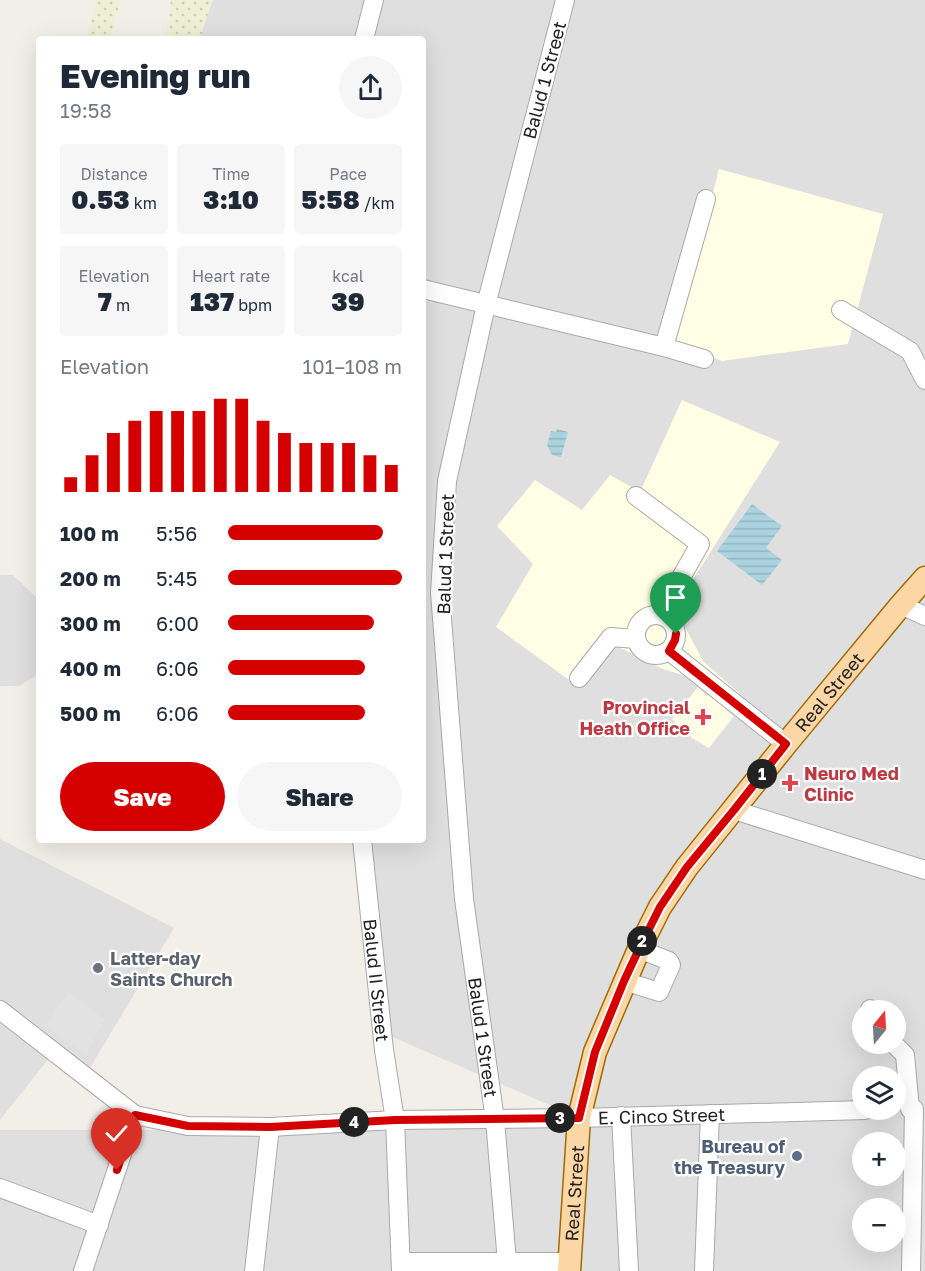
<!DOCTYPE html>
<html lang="en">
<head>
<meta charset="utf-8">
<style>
	:root { --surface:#fff; --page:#f6f6f7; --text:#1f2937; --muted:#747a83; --accent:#d40000 }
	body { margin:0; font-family:"Golos Text",sans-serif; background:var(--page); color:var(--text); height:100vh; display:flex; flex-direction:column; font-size:22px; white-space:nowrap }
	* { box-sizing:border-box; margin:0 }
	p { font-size:20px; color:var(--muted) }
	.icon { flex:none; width:33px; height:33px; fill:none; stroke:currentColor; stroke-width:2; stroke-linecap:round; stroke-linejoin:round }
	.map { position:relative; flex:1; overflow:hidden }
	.details { position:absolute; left:36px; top:36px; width:390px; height:807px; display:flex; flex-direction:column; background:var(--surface); border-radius:6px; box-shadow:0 6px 24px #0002 }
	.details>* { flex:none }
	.needle { width:39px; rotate:18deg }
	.buttons { position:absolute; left:852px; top:1000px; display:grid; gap:12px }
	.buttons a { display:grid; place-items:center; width:54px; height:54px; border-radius:50%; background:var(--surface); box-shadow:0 6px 24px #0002; font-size:30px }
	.pin { position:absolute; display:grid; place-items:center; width:51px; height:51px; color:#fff; margin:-62px -26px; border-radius:50% 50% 50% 0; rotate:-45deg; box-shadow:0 0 6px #0007 }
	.pin .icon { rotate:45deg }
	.km { position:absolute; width:30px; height:30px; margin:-15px; border-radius:50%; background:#222; color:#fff; font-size:16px; line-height:30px; text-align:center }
	.round { display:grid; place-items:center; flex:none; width:63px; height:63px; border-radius:32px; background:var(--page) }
	.overview { display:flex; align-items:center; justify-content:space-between; height:102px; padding:0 24px }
	h1 { font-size:33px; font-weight:800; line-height:45px }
	.stats { display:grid; grid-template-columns:repeat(3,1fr); gap:9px; height:102px; padding:6px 24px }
	.stats div { display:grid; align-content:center; border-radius:6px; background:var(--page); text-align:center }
	.stats b { font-size:26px; font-weight:800 }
	.stats small { font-size:16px; font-weight:400 }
	.stats p { font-size:16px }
	.chart { height:168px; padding:12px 24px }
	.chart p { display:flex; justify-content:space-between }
	.chart svg { width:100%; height:108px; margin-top:6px; stroke:var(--accent); stroke-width:6 }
	.button { display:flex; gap:12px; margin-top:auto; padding:12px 24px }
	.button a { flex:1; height:69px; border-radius:36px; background:var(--accent); color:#fff; font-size:24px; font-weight:800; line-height:69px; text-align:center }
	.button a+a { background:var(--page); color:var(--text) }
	ul { padding:0 24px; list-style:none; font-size:20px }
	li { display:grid; grid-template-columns:96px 72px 1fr; align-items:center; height:45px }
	li i { height:15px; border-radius:8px; background:var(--accent) }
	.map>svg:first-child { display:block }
	.residential { fill:#e0dfdf; fill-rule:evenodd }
	.education { fill:#ffffe5 }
	.farmland { fill:url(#farmland-dots) }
	.parking { fill:#e2e2e2 }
	.water { fill:url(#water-rules) }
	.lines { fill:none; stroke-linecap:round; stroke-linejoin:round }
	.minor-casing { stroke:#a9a9a9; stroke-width:20 }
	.major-casing { stroke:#a06b00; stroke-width:25 }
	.minor { stroke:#fff; stroke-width:18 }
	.major { stroke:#fcd6a4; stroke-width:22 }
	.route-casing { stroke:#fff; stroke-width:12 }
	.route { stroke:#d40000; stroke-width:8 }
	.health-dot { fill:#e0444e; stroke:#fff; stroke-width:2 }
	.worship-dot { fill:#6b7280; stroke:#fff; stroke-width:2 }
	.service-dot { fill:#5c6f8a; stroke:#fff; stroke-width:2 }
	.labels { text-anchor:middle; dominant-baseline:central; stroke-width:4.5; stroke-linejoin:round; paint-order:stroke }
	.street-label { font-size:18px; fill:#222; stroke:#fff }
	.health-label { font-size:18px; font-weight:bold; fill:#be3a42; stroke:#fff; text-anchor:end }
	.worship-label { font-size:18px; font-weight:bold; fill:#5b616d; stroke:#fff; text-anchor:start }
	.service-label { font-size:18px; font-weight:bold; fill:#4e5e75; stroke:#fff; text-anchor:end }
</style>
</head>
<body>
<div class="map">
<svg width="925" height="1271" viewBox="0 0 925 1271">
	<defs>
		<pattern id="farmland-dots" width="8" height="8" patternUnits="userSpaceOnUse" patternTransform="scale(1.5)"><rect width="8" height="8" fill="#eef0d5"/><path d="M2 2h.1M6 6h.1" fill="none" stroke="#ccceb7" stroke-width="1.8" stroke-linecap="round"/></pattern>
		<pattern id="water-rules" width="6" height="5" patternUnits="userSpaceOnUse" patternTransform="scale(1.5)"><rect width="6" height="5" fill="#aad3df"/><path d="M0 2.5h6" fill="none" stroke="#92b5bf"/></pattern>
	</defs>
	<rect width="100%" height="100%" fill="#f2efe9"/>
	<path class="residential" d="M212,0H925V1271H0V1130H147L577,1117L390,1036L368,840H423V39H195ZM862,1011H896V1044H862ZM862,1077H896V1110H862ZM862,1143H896V1176H862ZM862,1209H896V1242H862Z
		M0,575H13L39,600V674L19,686H0Z
		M0,839L174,928L85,1076L54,1052L0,1120Z"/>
	<path class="education" d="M719,169L883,214L848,344L722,361L675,341Z
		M682,400L780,442L675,608L703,661L782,732L702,681L663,669L644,660L639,654H633L614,645L579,687L496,627L533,564L497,526L535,480L582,510L610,475L640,492Z
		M698,687L707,696L713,694L727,705L725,709L734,716L709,748L692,738L672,719Z"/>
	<path class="farmland" d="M97,0H121L110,39H86Z
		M171,0H213L203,29L201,39H165Z"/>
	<path class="parking" d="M69,992L105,1020L86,1054L44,1026Z"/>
	<path class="water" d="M557,429L568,432L561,457L552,455L547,445L551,431L556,432Z
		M752,504L782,526L766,548L782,560L762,585L717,551Z"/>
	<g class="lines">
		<defs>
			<g id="minor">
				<path id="s1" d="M565,0L486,305L447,481L440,593L464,899L495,1120L507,1262H569"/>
				<path d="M364,39L374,0"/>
				<path d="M423,289L664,347L704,359"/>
				<path d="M841,310L910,351L925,380"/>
				<path d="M664,347L706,199"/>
				<path d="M636,496L700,544L670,597L662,616"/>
				<path d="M901,605L925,616"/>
				<circle cx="656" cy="635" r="20"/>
				<path d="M669,651L786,744"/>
				<path d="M579,678L611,637L636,639"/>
				<path d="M734,810L925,870"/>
				<path id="s2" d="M362,840L384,1050L395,1120L401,1271"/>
				<path d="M624,981L659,992L671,965L669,961L639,949"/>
				<path d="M870,1009L872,1011"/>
				<path id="s3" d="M0,1010L135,1115L188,1126L270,1127L395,1120L579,1118L865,1110"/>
				<path d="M894,1044L905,1055L910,1109"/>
				<path d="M621,1116L629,1271"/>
				<path d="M0,1188L99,1225"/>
				<path d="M401,1262H507V1271"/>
				<path d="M83,1271L135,1115"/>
				<path d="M254,1271L270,1127"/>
				<path d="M704,1271L710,1114"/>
				<path d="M911,1271L914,1109"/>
			</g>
			<g id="major">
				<path id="s4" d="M569,1271L579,1118L595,1052L639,949L660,907L687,867L786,744L901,605L925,578"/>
			</g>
		</defs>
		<use href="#minor" class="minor-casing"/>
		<use href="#major" class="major-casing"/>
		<use href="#minor" class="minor"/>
		<use href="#major" class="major"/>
	</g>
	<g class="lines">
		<defs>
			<path id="route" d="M117,1170L135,1115L188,1126L270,1127L395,1120L579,1118L595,1052L624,981L639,949L660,907L687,867L734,810L786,744L669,651L675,640L676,634"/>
		</defs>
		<use href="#route" class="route-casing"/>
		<use href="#route" class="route"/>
	</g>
	<g class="health-dot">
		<path d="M700 708h6v6h6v6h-6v6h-6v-6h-6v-6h6z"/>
		<path d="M787 774h6v6h6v6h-6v6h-6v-6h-6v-6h6z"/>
	</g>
	<circle class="worship-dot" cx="98" cy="968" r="6"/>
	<circle class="service-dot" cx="797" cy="1156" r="6"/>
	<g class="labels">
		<g class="street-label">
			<text transform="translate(544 80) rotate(-75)">Balud 1 Street</text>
			<text transform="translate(445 554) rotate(-88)">Balud 1 Street</text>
			<text stroke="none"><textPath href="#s4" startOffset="654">Real Street</textPath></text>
			<text stroke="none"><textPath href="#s2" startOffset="141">Balud II Street</textPath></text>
			<text stroke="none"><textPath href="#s1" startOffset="1054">Balud 1 Street</textPath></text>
			<text stroke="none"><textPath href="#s3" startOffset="699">E. Cinco Street</textPath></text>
			<text stroke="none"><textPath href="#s4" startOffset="78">Real Street</textPath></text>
		</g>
		<g class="health-label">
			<text x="690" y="707">Provincial<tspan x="690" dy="21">Heath Office</tspan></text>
			<text x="804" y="773" text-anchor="start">Neuro Med<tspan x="804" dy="21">Clinic</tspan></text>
		</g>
		<g class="worship-label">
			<text x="110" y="958">Latter-day<tspan x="110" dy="21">Saints Church</tspan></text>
		</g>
		<g class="service-label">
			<text x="785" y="1146">Bureau of<tspan x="785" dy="21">the Treasury</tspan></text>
		</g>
	</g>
</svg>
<div class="buttons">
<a><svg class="needle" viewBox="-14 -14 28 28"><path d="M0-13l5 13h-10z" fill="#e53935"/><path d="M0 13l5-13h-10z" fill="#747a83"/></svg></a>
<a><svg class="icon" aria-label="layers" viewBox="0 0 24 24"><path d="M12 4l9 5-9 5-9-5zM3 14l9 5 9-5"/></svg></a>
<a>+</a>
<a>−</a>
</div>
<div class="pin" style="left:676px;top:634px;background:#1e9e55"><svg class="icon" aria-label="arrive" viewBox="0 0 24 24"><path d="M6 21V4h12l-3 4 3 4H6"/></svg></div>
<div class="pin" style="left:117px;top:1170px;background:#d93025"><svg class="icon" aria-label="check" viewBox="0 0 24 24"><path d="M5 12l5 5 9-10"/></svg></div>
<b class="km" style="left:762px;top:774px">1</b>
<b class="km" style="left:642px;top:941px">2</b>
<b class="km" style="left:560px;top:1118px">3</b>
<b class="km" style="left:354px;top:1122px">4</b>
<section class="details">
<div class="overview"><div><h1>Evening run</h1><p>19:58</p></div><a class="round"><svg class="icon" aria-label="share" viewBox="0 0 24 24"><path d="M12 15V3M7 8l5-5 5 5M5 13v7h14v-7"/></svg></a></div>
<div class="stats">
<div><p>Distance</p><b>0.53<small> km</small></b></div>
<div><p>Time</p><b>3:10</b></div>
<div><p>Pace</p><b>5:58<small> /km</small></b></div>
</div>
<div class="stats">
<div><p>Elevation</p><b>7<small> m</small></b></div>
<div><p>Heart rate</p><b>137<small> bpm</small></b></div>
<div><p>kcal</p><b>39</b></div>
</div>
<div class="chart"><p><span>Elevation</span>101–108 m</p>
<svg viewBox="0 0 160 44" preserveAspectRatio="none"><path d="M5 44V38M15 44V29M25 44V20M35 44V15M45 44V11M55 44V11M65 44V11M75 44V6M85 44V6M95 44V15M105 44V20M115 44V24M125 44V24M135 44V24M145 44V29M155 44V33"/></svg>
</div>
<ul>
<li><b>100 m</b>5:56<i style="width:89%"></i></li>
<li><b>200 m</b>5:45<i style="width:100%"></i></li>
<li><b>300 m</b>6:00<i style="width:84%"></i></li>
<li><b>400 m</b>6:06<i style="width:79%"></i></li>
<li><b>500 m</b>6:06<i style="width:79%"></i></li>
</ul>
<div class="button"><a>Save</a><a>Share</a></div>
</section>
</div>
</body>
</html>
